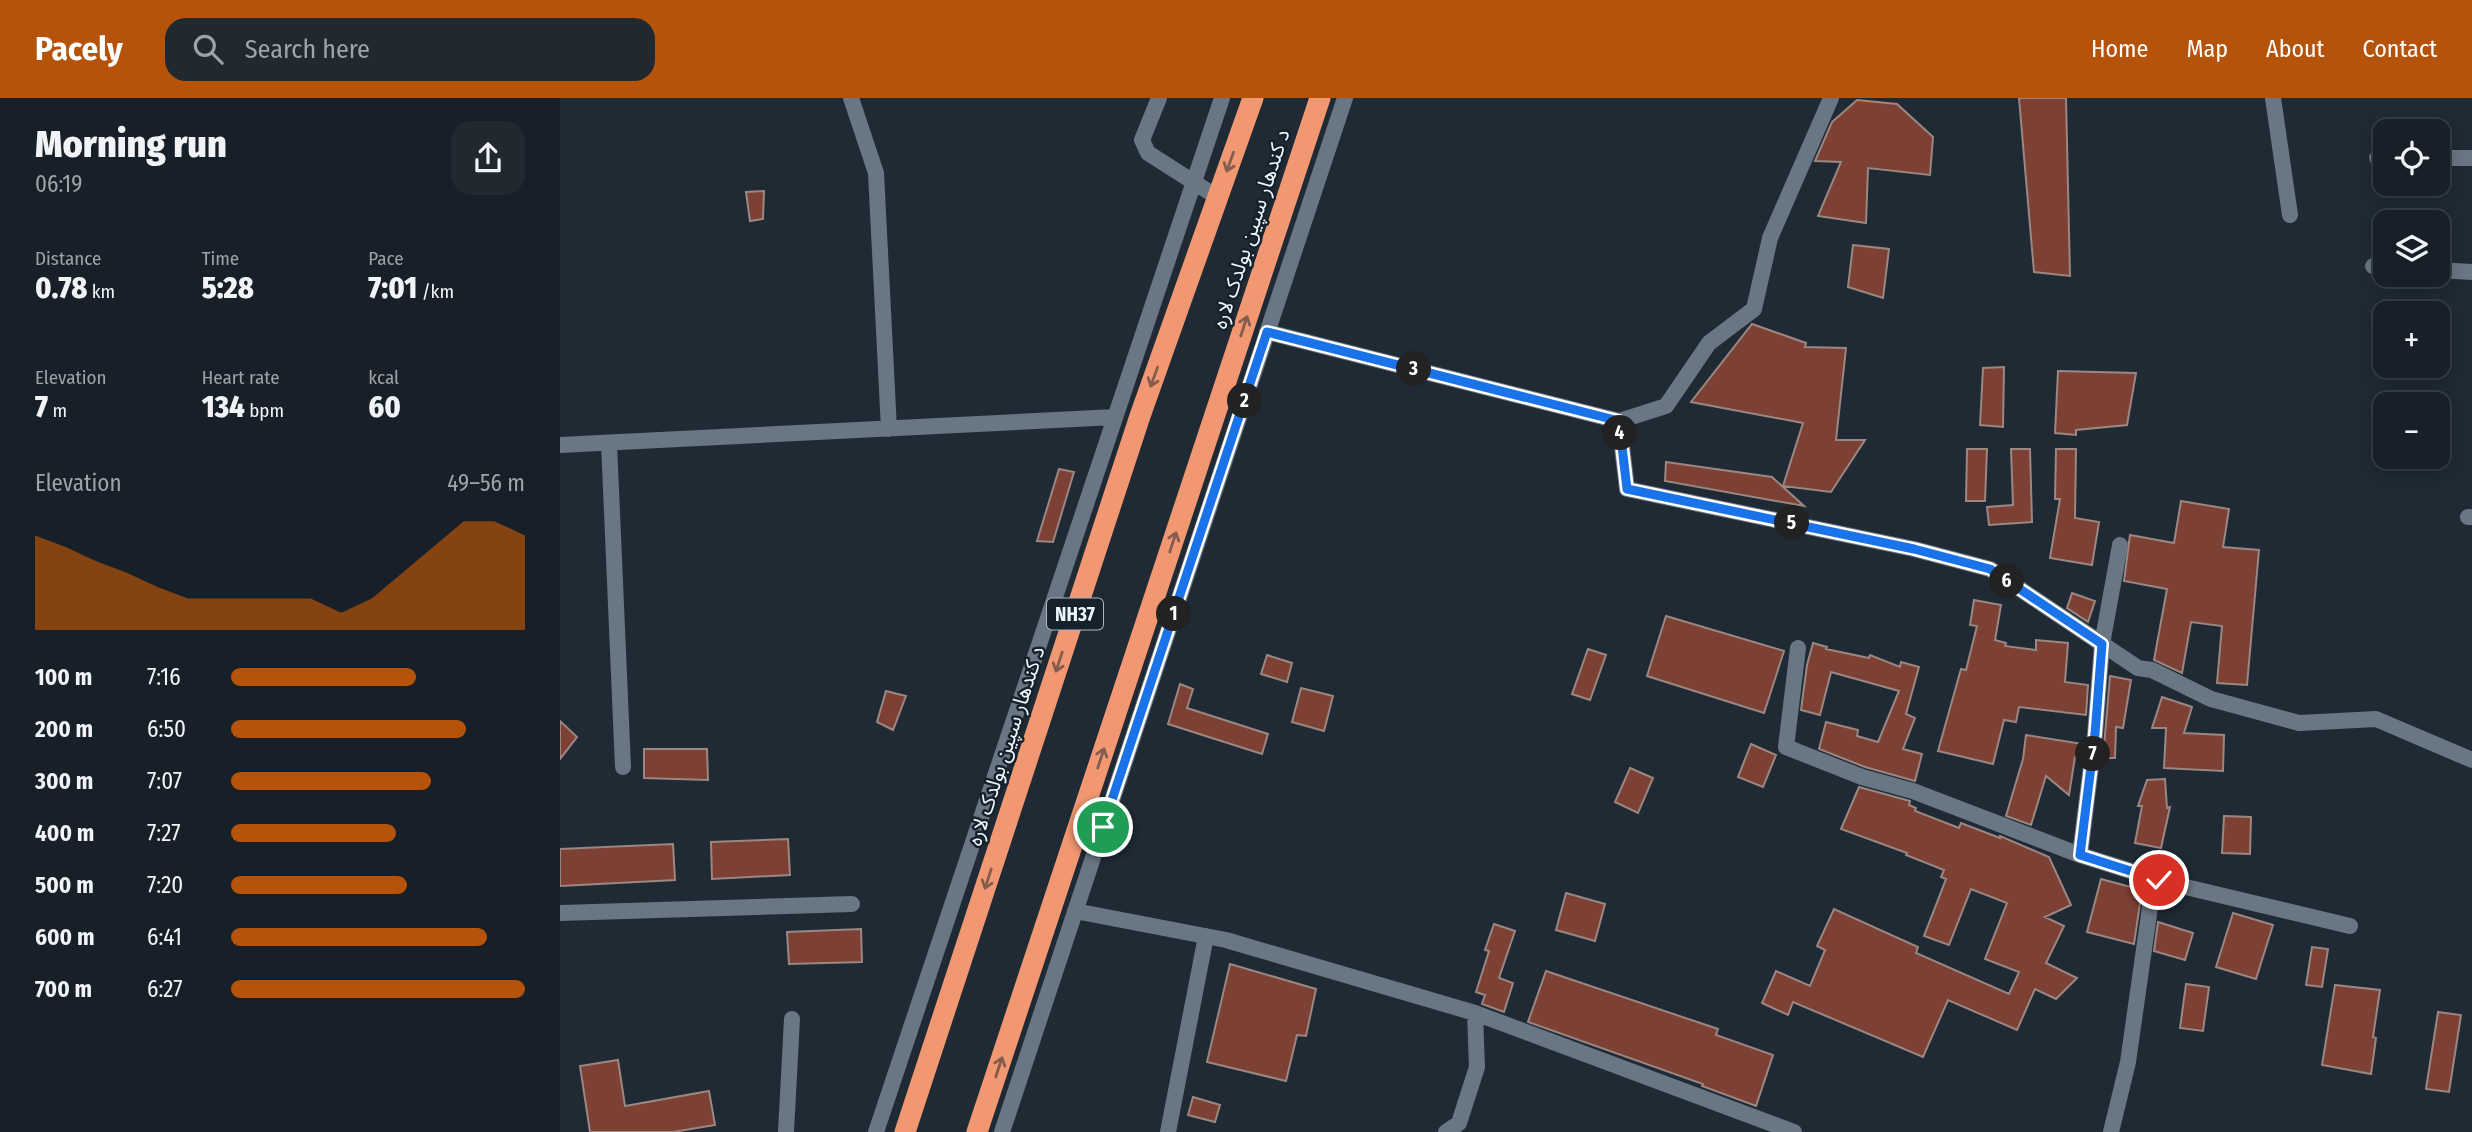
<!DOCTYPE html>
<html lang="en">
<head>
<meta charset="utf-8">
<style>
	:root { --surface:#172028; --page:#202830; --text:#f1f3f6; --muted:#9ea3a8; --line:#363e45; --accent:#b45309 }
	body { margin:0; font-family:"Fira Sans Condensed","Noto Sans Arabic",sans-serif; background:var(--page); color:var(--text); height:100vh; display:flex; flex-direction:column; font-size:26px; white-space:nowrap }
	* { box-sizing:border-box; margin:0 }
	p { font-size:23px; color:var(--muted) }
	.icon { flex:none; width:38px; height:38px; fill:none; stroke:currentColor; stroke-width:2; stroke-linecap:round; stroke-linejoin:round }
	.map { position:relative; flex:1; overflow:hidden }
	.side { display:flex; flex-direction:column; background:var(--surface); width:560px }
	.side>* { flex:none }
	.fabs { position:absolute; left:1813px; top:21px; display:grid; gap:14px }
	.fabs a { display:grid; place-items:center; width:77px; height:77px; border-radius:14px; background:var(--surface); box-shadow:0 4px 18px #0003,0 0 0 2px var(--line); font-size:35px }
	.pin { position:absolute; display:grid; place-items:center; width:60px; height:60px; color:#fff; margin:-30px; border:4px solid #fff; border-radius:50%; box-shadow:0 2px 7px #0007 }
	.km { position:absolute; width:35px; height:35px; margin:-18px; border-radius:50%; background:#222; color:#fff; font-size:19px; line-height:35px; text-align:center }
	.round { display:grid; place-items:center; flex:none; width:74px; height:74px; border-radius:21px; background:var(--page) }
	.headline { display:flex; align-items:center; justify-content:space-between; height:119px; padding:0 35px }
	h1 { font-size:38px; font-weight:800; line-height:52px }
	.stats { display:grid; grid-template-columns:repeat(3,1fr); gap:10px; height:119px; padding:7px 35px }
	.stats div { display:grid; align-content:center }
	.stats b { font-size:30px; font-weight:800 }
	.stats small { font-size:19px; font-weight:400 }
	.stats p { font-size:19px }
	.chart { height:196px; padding:14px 35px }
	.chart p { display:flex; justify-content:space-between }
	.chart svg { width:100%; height:126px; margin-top:7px; fill:var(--accent); opacity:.7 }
	ul { padding:0 35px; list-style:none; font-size:23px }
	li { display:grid; grid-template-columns:112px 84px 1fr; align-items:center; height:52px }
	li i { height:18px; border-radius:9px; background:var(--accent) }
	header { display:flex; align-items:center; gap:42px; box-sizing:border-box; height:98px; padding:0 35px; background:var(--accent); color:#fff }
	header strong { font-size:33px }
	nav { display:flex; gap:38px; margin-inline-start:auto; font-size:24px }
	.search { width:490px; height:63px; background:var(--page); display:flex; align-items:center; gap:18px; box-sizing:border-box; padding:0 24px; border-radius:21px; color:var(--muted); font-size:26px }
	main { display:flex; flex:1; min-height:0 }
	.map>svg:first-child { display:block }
	.building { fill:#7d4034; stroke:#9b8782; stroke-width:2 }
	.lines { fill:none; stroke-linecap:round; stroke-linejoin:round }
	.minor { stroke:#697683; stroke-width:16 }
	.highway { stroke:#f19771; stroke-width:21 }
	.oneway { stroke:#835c4e }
	.route-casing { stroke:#fff; stroke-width:14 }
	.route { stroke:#1a73e8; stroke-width:9 }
	.labels { text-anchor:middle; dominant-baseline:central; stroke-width:5; stroke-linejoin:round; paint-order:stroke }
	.shield { fill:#15212b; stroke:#adb6be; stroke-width:2 }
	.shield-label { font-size:19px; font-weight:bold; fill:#eef6fd }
	.street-label { font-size:21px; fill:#eef6fd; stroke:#15212b }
</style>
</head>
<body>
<header>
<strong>Pacely</strong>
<div class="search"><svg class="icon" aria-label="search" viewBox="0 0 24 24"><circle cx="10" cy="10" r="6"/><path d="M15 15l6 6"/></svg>Search here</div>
<nav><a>Home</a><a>Map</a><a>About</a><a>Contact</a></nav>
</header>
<main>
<section class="side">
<div class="headline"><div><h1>Morning run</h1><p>06:19</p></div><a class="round"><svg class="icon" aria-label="share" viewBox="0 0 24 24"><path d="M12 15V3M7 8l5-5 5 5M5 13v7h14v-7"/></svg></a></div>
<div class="stats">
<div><p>Distance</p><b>0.78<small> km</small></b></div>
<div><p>Time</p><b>5:28</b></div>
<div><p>Pace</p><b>7:01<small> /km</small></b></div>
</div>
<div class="stats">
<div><p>Elevation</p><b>7<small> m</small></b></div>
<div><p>Heart rate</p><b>134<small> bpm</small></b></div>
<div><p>kcal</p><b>60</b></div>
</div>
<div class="chart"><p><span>Elevation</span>49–56 m</p>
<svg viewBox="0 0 160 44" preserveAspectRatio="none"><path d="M0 44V11L10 15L20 20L30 24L40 29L50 33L60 33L70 33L80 33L90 33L100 38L110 33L120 24L130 15L140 6L150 6L160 11V44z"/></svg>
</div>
<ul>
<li><b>100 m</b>7:16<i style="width:63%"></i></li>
<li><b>200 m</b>6:50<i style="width:80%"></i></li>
<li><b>300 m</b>7:07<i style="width:68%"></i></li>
<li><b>400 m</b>7:27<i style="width:56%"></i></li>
<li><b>500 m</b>7:20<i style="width:60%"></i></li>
<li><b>600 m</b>6:41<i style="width:87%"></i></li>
<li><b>700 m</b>6:27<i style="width:100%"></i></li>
</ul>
</section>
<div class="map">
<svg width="1912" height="1034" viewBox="0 0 1912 1034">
	<rect width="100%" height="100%" fill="#1f2a35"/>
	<path class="building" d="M1459,0H1506L1510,178L1474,174Z
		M1297,2L1337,6L1373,39L1370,77L1308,70L1306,125L1258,118L1281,64L1255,63L1272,24Z
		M204,93L203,121L190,123L186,94Z
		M1293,147L1329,151L1323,200L1288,189Z
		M1192,226L1246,245L1245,249L1286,250L1276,342H1305L1271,394L1223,388L1243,325L1131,304Z
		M1444,269L1443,329L1420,327L1423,270Z
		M1498,273L1576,275L1567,327L1516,332V337L1495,335Z
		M1407,351H1427L1425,403H1406Z
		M1451,351H1470L1472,424L1429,427L1427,409L1453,407Z
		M1496,351H1516L1515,420L1539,424L1532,467L1490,460L1500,401H1495Z
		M1106,364L1212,379L1244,408L1105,383Z
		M499,371L514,374L493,444L477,443Z
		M1621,403L1669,411L1663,449L1699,452L1687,587L1657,585L1662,528L1631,524L1622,575L1594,562L1607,491L1564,483L1570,437L1614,445Z
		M1512,495L1535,503L1528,524L1507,510Z
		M1414,502L1441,507L1435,542L1446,545L1445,548L1476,552V542L1508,545L1505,584L1528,587L1526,617L1459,609L1456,624L1444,622L1433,666L1378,653L1401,571L1406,572L1417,528L1410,527Z
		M1106,518L1224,553L1204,615L1087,578Z
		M1253,545L1267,549L1266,551L1309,560L1310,557L1340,569L1341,564L1359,569L1346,616L1355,620L1343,651L1362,656L1355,683L1305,669L1259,651L1266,624L1298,632L1297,638L1318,644L1339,593L1271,574L1260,617L1241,612L1247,567Z
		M1028,551L1046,557L1030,602L1012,596Z
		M707,557L732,565L727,584L701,576Z
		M1550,578L1571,582L1563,630L1556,629L1555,660H1543Z
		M620,586L633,591L627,610L708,636L702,656L608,626Z
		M741,590L773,598L764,633L732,624Z
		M326,593L346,598L333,632L317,624Z
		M1602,599L1632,609L1624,635L1664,637L1663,673L1604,670L1606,630H1592Z
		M0,623L17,639L0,661Z
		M1466,637L1523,646L1522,659H1515L1509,697L1486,678L1471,727L1446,718L1463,661Z
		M1191,646L1216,657L1203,689L1178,679Z
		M84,651H147L148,682L84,680Z
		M1070,670L1093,680L1078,715L1055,704Z
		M1605,681L1607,710L1610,709L1601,750L1575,745L1582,708H1578L1587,682Z
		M1299,689L1350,703L1349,707L1356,710L1355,713L1399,730L1401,725L1440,740V738L1489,759L1511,807L1485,819L1504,828L1486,865L1517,880L1496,901L1475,891L1457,932L1388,902L1363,959L1233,904L1228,917L1202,905L1216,873L1250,888L1265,852L1257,848L1274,811L1358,849L1356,855L1449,896L1459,874L1425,861L1447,805L1411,791L1389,847L1364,838L1386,781L1381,779L1384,772L1346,757L1347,755L1281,731Z
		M1664,718L1691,719L1690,756L1662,755Z
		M228,741L230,777L152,781L151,744Z
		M113,746L115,782L0,788V751Z
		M1541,781L1582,792L1574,846L1527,834Z
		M1006,795L1045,806L1035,843L996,832Z
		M1673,815L1713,827L1696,881L1656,869Z
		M1598,824L1633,835L1625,862L1594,853Z
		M934,826L955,833L939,880L953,885L944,914L922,906L925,897L916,894L929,853L925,852Z
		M301,831L302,864L229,866L227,834Z
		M1752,849L1768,851L1762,889L1746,887Z
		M670,866L756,891L746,938L737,937L726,983L647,964Z
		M986,873L1158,931L1156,937L1213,957L1196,1008L1142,988L1143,986L968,924Z
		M1626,886L1649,889L1643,933L1620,930Z
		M1775,887L1820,892L1813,939L1816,940L1811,976L1762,967Z
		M1878,914L1901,917L1889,994L1866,991Z
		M58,962L65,1008L149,993L155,1027L113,1034H30L20,968Z
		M633,999L660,1007L655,1024L628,1017Z"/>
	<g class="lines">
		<path class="minor" d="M291,0L316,75L329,331
			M599,0L582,42L588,55L657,99
			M1713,0L1730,117
			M1817,60H1825
			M1878,60H1912
			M1813,168L1825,169
			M1878,172L1912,174
			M707,234L1059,323L1067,391L1354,451L1430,471L1578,570L1592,572L1651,601L1739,625L1816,621L1912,662
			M1059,323L1106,308L1149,245L1194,211L1210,140L1271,0
			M49,345L63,669
			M0,347L555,319
			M1908,419H1912
			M1238,550L1226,649L1302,679L1353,693L1520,757L1535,636L1542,546L1560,447
			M1520,757L1609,785L1790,828
			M515,813L666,842L915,915L1234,1034
			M0,815L292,806
			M226,1034L232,921
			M316,1034L662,0
			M442,1034L785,0
			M608,1034L646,838
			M886,1034L899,1025L917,969L915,915
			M1551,1034L1568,964L1592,795L1599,782"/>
		<path class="highway" d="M345,1034L580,318L693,0
			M417,1034L760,0"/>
	</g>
	<defs><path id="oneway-shaft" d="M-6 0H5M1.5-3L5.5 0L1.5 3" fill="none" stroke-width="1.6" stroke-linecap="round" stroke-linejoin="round" transform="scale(1.75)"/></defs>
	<g class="oneway">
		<use href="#oneway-shaft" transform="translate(670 64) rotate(110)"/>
		<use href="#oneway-shaft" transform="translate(684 228) rotate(-72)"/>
		<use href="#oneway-shaft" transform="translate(594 279) rotate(110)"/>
		<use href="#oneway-shaft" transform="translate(613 444) rotate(-72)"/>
		<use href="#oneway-shaft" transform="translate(499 564) rotate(108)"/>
		<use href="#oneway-shaft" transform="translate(541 660) rotate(-72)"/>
		<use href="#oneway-shaft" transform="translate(428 781) rotate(108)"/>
		<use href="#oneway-shaft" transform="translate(439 969) rotate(-72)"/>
	</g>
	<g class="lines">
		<defs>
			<path id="route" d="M543,729L707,234L1059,323L1067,391L1354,451L1430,471L1542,546L1535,636L1520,757L1599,782"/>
		</defs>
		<use href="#route" class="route-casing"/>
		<use href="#route" class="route"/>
	</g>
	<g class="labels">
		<rect class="shield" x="487" y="500.5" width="56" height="31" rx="5"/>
		<g class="shield-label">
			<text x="515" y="516">NH37</text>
		</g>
		<g class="street-label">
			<text transform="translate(691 131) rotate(-72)">د کندهار سپین بولدک لاره</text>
			<text transform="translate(446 648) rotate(-72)">د کندهار سپین بولدک لاره</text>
		</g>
	</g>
</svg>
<div class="fabs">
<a><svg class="icon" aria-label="locate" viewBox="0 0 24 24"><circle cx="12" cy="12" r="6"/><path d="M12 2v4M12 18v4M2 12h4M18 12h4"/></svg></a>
<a><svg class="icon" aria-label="layers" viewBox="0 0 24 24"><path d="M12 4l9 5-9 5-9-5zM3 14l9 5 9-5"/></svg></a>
<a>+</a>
<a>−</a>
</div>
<div class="pin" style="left:543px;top:729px;background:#1e9e55"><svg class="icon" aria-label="arrive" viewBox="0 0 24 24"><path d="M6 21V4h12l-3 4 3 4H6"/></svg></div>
<div class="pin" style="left:1599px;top:782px;background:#d93025"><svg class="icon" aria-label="check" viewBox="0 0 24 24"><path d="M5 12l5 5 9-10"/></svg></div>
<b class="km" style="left:614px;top:516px">1</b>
<b class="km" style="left:685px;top:303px">2</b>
<b class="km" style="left:854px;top:271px">3</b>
<b class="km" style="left:1060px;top:335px">4</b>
<b class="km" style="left:1232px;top:425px">5</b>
<b class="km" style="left:1447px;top:483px">6</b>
<b class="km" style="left:1533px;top:656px">7</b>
</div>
</main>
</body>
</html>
